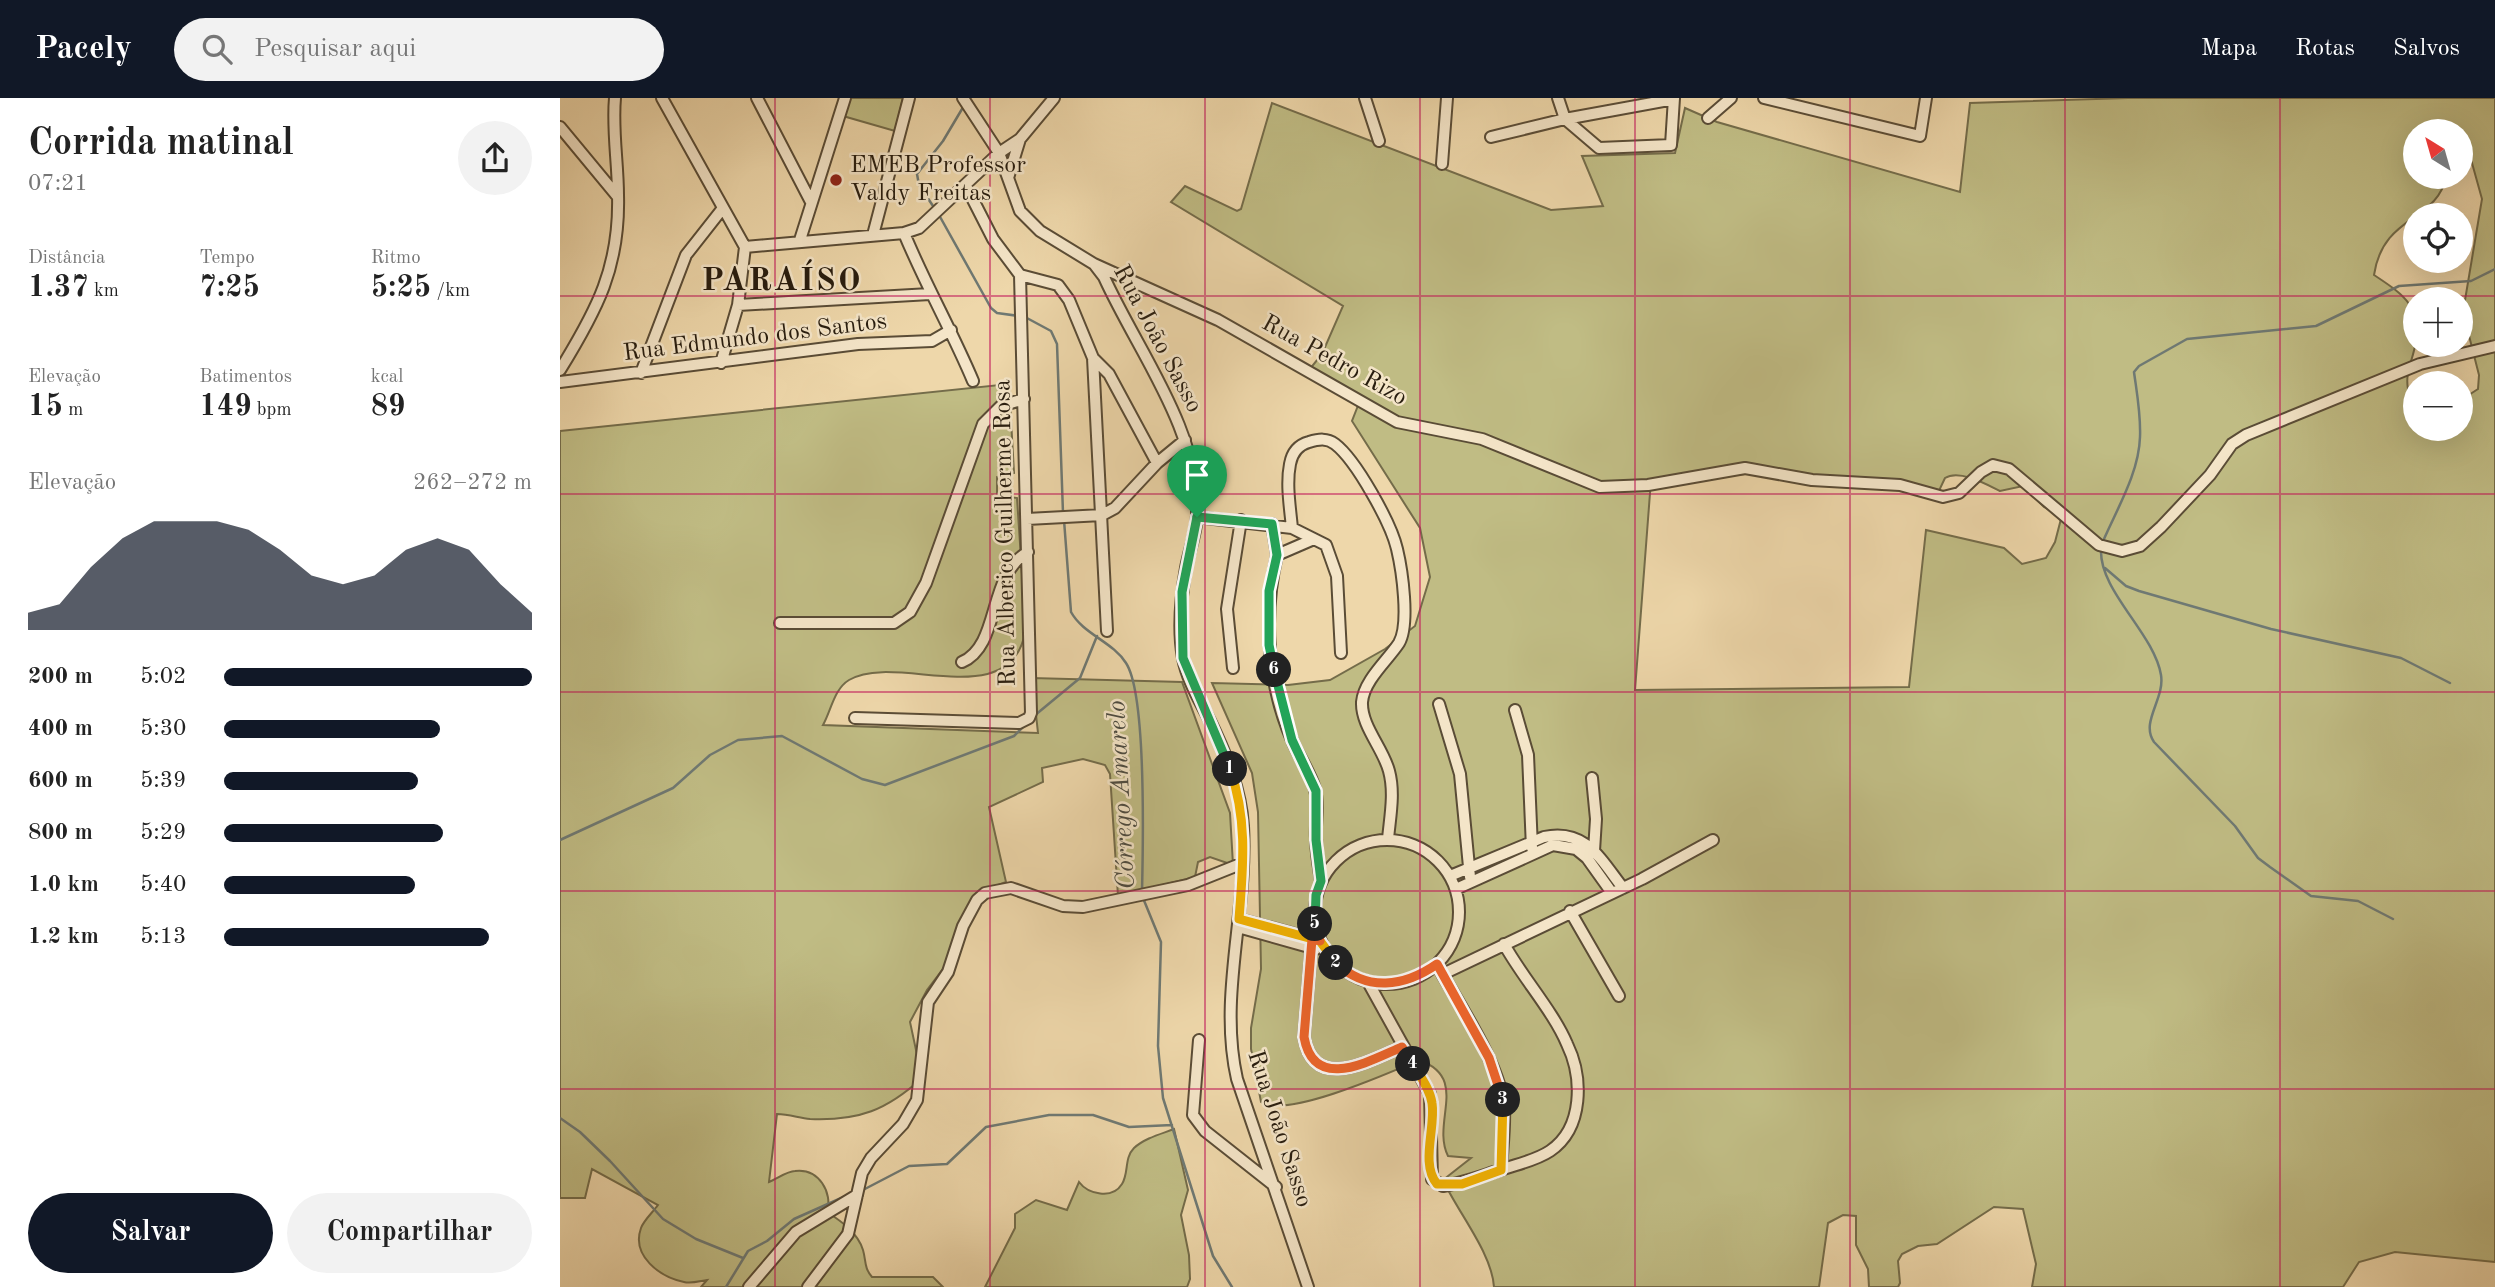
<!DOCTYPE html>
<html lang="pt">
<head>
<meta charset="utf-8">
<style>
	:root { --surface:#fff; --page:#f2f2f2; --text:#222; --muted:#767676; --accent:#111827 }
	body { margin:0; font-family:"Old Standard TT",serif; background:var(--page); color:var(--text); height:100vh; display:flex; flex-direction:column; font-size:26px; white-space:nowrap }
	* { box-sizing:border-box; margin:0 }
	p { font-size:23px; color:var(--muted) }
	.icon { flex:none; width:38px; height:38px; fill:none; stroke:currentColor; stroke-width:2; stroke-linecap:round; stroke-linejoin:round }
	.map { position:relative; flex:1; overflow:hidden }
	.details { display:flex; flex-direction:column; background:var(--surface); width:560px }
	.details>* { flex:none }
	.needle { width:46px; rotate:323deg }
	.controls { position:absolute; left:1843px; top:21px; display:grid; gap:14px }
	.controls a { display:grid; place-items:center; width:70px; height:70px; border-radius:50%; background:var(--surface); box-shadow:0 7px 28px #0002; font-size:35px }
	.pin { position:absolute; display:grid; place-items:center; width:60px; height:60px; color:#fff; margin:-72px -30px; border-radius:50% 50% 50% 0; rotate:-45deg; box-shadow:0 0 7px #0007 }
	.pin .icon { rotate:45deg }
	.km { position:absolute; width:35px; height:35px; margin:-18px; border-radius:50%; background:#222; color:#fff; font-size:19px; line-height:35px; text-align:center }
	.round { display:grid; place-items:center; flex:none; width:74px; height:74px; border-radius:37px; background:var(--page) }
	.summary { display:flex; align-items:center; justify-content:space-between; height:119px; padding:0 28px }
	h1 { font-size:38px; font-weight:800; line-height:52px }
	.figures { display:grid; grid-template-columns:repeat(3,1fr); gap:10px; height:119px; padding:7px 28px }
	.figures div { display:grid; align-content:center }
	.figures b { font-size:30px; font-weight:800 }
	.figures small { font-size:19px; font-weight:400 }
	.figures p { font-size:19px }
	.chart { height:196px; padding:14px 28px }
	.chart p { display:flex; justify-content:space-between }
	.chart svg { width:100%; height:126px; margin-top:7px; fill:var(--accent); opacity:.7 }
	.action { display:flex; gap:14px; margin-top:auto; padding:14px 28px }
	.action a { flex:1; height:80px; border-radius:42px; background:var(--accent); color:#fff; font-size:28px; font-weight:800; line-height:80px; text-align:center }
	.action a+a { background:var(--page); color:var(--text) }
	ul { padding:0 28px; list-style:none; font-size:23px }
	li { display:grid; grid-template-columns:112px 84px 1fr; align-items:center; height:52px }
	li i { height:18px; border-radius:9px; background:var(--accent) }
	header { display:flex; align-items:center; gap:42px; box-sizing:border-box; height:98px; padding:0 35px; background:var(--accent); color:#fff }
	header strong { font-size:33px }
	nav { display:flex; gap:38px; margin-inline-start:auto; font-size:24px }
	.search { width:490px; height:63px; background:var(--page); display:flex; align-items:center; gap:18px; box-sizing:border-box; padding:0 24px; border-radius:38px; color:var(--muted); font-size:26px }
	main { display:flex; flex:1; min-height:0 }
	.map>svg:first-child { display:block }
	.green { fill:#c0bc84; stroke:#746c4a; stroke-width:2; fill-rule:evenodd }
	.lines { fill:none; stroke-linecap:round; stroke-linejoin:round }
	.stream { stroke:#6f7973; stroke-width:2.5 }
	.minor-casing { stroke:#5a4c36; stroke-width:14 }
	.minor { stroke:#f4e5c8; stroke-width:10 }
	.split-1-casing { stroke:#fff; stroke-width:14 }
	.split-2-casing { stroke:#fff; stroke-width:14 }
	.split-3-casing { stroke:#fff; stroke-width:14 }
	.split-4-casing { stroke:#fff; stroke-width:14 }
	.split-5-casing { stroke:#fff; stroke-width:14 }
	.split-6-casing { stroke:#fff; stroke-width:14 }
	.split-7-casing { stroke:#fff; stroke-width:14 }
	.split-1 { stroke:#22a559; stroke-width:9 }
	.split-2 { stroke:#f5b400; stroke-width:9 }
	.split-3 { stroke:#f0652b; stroke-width:9 }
	.split-4 { stroke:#f5b400; stroke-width:9 }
	.split-5 { stroke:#f0652b; stroke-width:9 }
	.split-6 { stroke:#22a559; stroke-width:9 }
	.split-7 { stroke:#22a559; stroke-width:9 }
	.grid { fill:none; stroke:#c2185b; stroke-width:2; stroke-opacity:0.55 }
	.poi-dot { fill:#8f2418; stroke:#f4e5c8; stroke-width:2.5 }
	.labels { text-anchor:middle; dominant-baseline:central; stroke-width:5; stroke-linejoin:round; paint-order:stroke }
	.poi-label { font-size:24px; fill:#281d0f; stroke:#f4e5c8; text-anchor:start }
	.street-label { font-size:24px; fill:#281d0f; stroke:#f4e5c8 }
	.water-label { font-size:26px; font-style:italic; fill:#4c4b41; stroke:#f4e5c8 }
	.district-label { font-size:32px; font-weight:bold; letter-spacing:2px; fill:#281d0f; stroke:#f4e5c8 }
</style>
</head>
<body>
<header>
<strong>Pacely</strong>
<div class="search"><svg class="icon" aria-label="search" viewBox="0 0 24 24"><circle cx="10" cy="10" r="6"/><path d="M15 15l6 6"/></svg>Pesquisar aqui</div>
<nav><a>Mapa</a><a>Rotas</a><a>Salvos</a></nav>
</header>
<main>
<section class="details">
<div class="summary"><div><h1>Corrida matinal</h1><p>07:21</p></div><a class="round"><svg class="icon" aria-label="share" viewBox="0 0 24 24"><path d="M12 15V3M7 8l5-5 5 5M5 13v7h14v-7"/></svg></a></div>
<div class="figures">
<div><p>Distância</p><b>1.37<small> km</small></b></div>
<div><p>Tempo</p><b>7:25</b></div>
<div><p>Ritmo</p><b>5:25<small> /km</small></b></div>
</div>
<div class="figures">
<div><p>Elevação</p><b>15<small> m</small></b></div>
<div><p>Batimentos</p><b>149<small> bpm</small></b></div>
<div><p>kcal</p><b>89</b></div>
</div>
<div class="chart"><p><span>Elevação</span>262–272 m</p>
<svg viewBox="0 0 160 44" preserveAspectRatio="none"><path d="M0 44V38L10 35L20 22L30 12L40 6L50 6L60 6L70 9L80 16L90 25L100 28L110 25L120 16L130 12L140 16L150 28L160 38V44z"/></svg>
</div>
<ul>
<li><b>200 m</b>5:02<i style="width:100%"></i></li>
<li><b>400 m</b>5:30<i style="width:70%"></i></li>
<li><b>600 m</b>5:39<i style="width:63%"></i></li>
<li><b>800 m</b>5:29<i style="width:71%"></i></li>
<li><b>1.0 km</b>5:40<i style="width:62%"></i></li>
<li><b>1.2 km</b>5:13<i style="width:86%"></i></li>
</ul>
<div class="action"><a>Salvar</a><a>Compartilhar</a></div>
</section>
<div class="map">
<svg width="1935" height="1189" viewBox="0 0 1935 1189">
	<rect width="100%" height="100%" fill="#eed7aa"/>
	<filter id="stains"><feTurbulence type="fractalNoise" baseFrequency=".00286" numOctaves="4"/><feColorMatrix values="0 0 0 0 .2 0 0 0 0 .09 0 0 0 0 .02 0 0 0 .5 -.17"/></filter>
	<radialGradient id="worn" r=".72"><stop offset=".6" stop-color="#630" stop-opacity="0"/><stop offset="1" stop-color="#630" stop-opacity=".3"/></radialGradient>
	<path class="green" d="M290,0H343L335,33L283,18Z
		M1568,0H1935V1164L1835,1154L1799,1164L1783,1189H1472L1476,1166L1463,1111L1434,1109L1377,1146L1358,1148L1342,1156L1338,1163L1340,1185L1338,1189H1309L1308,1171L1296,1147V1118L1283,1117L1268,1125L1259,1189H934C932,1155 897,1113 883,1082L911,1060L888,1058C871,1024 910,980 859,962C831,974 726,1021 701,1004L691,951V930L701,871L698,714L692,675L652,585L728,587L770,582L825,551L855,528L870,479L860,430L792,323L799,305L749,272L762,256L783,208L611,104L625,88L677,113L681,111L712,5L991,112L1043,108L1022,58L1115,55L1125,10L1157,24L1400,94L1410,5ZM1855,33H1900L1901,45L1907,47L1922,101L1903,214L1919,277L1918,291L1901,302L1900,331H1855V297L1848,291C1845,275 1852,264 1855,248C1862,208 1844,197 1814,177C1823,116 1877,124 1886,79H1855ZM1219,374L1377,397L1385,380C1399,371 1426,386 1440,393L1463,388L1484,409L1502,417L1495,444L1486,460L1462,466L1444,450L1366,432L1349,589L1075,592L1091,382Z
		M449,286L454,375L437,379V397L457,400C459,431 461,461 463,491C464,505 467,521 465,535C449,616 336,554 289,582C274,591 271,613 263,627L478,635L472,580L622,584L670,715L673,767L650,759L638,764L635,779L558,798L550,676L545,667L523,661L482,670L483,684L429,709L446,784L422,793L389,863L367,892L350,924L362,980C327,1012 299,1023 250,1021C239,1020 229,1016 217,1016L209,1084C217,1081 227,1073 235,1073C259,1070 273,1095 267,1114C281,1123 298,1135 303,1152C306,1162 304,1170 312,1179H373L383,1189H141L147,1182C140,1183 131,1186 124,1184C100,1179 71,1158 81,1130C84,1122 93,1114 98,1107L32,1071L25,1100H0V333Z
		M614,1031L628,1092L621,1117L629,1157L630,1181L627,1189H425L455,1130V1116L476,1102L507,1112L519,1084C528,1096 552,1102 562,1086C569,1075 564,1060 574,1050C585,1040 601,1036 614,1031Z"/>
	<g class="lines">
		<path class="stream" d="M375,111L359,87L357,76L383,43L405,6
			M379,117L431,210L437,215L459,218
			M465,219L491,233L497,246L503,415
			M504,422L511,514C523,536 553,544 566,565C587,597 583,750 582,794
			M1544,441C1558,409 1579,374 1580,339C1581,317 1577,296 1574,274L1579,268L1627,241L1756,228L1839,188L1911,183L1935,171
			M1541,451C1539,493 1594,535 1601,577C1605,601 1580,624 1594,644L1675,728L1698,760L1710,769L1751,798L1798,803L1833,821
			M1545,470L1566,488L1579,493L1711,531L1841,560L1890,585
			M474,618L520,580L537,538
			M0,742L113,690L150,657L178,642L222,638L302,681L325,687L454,638L464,628
			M583,800L601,844L598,948L603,1000L653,1158L672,1189
			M0,1020L20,1034L50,1063L103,1121L136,1141L183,1160
			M301,1093L349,1068L387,1066L426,1029L489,1017H533L569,1029L612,1027
			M166,1189L188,1153L207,1143L234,1121L288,1097"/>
		<defs>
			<path id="minor" d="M102,0L185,149
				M197,0L251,104
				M403,0L439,55L460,113L480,133L534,166L544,179C579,256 639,330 637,418C636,436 629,453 626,470C621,498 618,532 623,560C627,582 640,603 650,623C666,656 681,692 683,728C688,813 658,898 677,981L748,1189
				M805,0L819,43
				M998,0L1005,21L1039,50L1111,47L1114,0
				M1204,0L1360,38L1366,0
				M1148,20L1171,0
				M0,29L58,99
				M931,39L1005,21L1114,1
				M882,66L887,0
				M448,80L460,41
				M344,135C365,186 392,233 413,283
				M313,137L349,0
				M240,142L285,0
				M185,149L344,135L359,130L439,55L460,41L494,0
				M534,166L658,222L837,324L922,341L1040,389L1088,387L1185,370L1252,382L1340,387L1383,399L1399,395L1421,374L1433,367L1449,371L1539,447L1562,453L1580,448L1601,429L1650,377L1672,346L1686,337L1860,266L1935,248
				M460,177L498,187L509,202L533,260L549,276L597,365
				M178,207L370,196
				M533,260L547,533
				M161,265L178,207L185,149
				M0,272C37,212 60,169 58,97C58,65 52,31 55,0
				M81,275L126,157L163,110
				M0,284L298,246L372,243L391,232
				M637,419L732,430L766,447L777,478L781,555
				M467,421L542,417L555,410L597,365L625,342
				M712,426L717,457
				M732,430C730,409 726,386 730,366C732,355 738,347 749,344C759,341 767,340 775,346C796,362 831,425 837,451C842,472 850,526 839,545C828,562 804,582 802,604C801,628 823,650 829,673C835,695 830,719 828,741
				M754,441L717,457C703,517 707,584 732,642C739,659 750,674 755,691C759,707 755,724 756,740C756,754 759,769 761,783
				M220,525H334L350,514L366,485L423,326L441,308L464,301
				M402,564C441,547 427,477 468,454
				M673,570L667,511L681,422
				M879,606L900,676L910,779
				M955,612L968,657L972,750
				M295,620L459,625L469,620L471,615L460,177L433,141L406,88
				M1032,680L1036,721L1034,753
				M755 814a72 72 0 1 1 144 0a72 72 0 1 1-144 0Z
				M890,778L984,739C1026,730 1041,762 1063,790
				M896,791L993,747L1016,751L1027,760L1052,795
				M1010,813L1059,898
				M679,821L757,842
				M678,829L756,851
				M752,841L744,939C754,995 809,963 842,949
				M880,872C900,908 942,970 944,1011C945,1031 942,1052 941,1072
				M883,876L1082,781L1153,742
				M808,884L870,996L872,1081L883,1088C903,1085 921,1078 940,1072C957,1066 975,1063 990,1053C1024,1030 1023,979 1007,946C993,913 962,879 944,846
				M639,942L633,1017L645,1033L716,1089
				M189,1189L236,1134L297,1097
				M248,1189L288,1136L302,1075L311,1060L343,1026L357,1002L368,904L388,874L403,828L417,802L425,795L451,790L503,808L523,809L628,787L683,765"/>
		</defs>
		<use href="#minor" class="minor-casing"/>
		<use href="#minor" class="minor"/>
	</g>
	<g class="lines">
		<defs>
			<path id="split-1" d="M637,419L622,494L623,560L670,671"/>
			<path id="split-2" d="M670,671C688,722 683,769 679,821L760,843L776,865"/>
			<path id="split-3" d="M776,865C807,894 844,889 877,866L929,960L943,1002"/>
			<path id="split-4" d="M853,966C860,978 870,991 872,1005C876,1029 860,1066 877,1086H902L941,1072L943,1002"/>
			<path id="split-5" d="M755,826L760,843L752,841L744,939C754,995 809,963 842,949L853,966"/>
			<path id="split-6" d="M714,572L732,642L756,693V742L761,783L756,797L755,826"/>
			<path id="split-7" d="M637,419L712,426L717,457L709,493V547L714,572"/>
		</defs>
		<use href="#split-1" class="split-1-casing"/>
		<use href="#split-2" class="split-2-casing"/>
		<use href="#split-3" class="split-3-casing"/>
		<use href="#split-4" class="split-4-casing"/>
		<use href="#split-5" class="split-5-casing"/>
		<use href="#split-6" class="split-6-casing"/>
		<use href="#split-7" class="split-7-casing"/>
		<use href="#split-1" class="split-1"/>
		<use href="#split-2" class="split-2"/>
		<use href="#split-3" class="split-3"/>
		<use href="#split-4" class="split-4"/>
		<use href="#split-5" class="split-5"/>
		<use href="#split-6" class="split-6"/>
		<use href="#split-7" class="split-7"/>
	</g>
	<path class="grid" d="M215,0V1189M430,0V1189M645,0V1189M860,0V1189M1075,0V1189M1290,0V1189M1505,0V1189M1720,0V1189M0,198H1935M0,396H1935M0,594H1935M0,793H1935M0,991H1935"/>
	<circle class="poi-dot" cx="276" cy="82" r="7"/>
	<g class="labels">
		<g class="poi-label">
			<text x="290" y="68">EMEB Professor<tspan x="290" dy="28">Valdy Freitas</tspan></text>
		</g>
		<g class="street-label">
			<text transform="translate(195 240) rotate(-7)">Rua Edmundo dos Santos</text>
			<text transform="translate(597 241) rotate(62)">Rua João Sasso</text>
			<text transform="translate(774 263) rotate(29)">Rua Pedro Rizo</text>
			<text transform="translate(446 435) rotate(-91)">Rua Alberico Guilherme Rosa</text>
			<text transform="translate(719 1031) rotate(72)">Rua João Sasso</text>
		</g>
		<g class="water-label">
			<text transform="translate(562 697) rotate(-93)">Córrego Amarelo</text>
		</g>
		<g class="district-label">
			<text x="222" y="184">PARAÍSO</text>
		</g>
	</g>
	<rect width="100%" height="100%" filter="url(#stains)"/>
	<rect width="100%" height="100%" fill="url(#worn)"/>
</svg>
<div class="controls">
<a><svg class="needle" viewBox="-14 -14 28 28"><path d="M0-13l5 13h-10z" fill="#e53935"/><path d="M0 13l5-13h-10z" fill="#767676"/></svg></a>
<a><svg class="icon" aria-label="locate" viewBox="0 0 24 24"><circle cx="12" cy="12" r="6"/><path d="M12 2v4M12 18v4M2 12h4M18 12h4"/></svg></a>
<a>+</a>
<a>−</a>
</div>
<div class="pin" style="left:637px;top:419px;background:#1e9e55"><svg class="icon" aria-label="arrive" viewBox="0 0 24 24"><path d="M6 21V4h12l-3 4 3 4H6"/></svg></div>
<b class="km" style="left:670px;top:671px">1</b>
<b class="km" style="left:776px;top:865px">2</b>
<b class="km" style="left:943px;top:1002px">3</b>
<b class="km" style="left:853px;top:966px">4</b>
<b class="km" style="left:755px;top:826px">5</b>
<b class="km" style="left:714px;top:572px">6</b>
</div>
</main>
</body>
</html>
